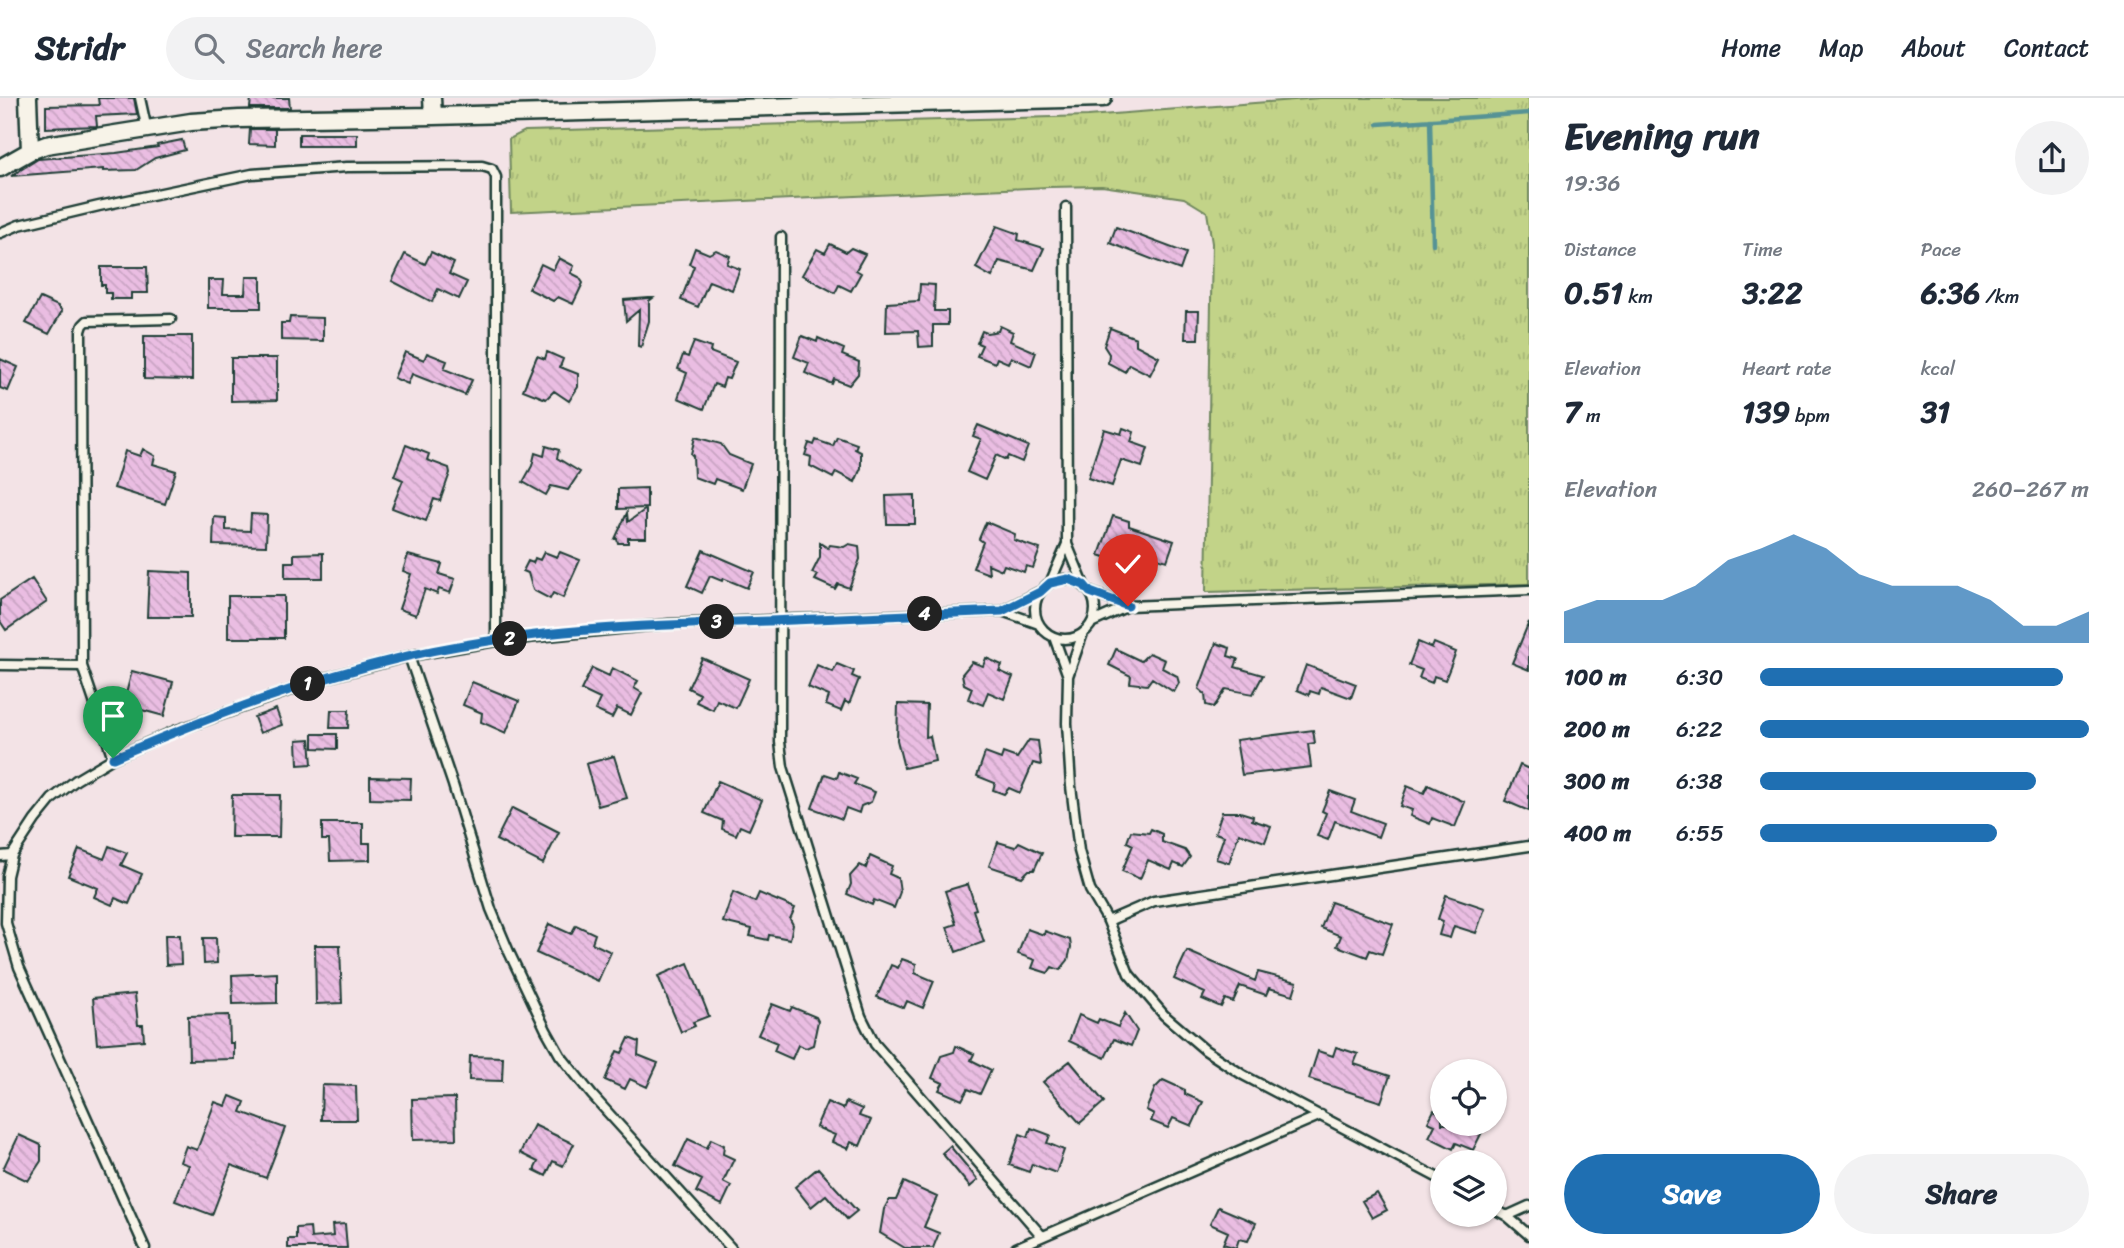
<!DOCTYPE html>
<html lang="en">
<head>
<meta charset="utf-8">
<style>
	:root { --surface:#fff; --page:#f2f2f3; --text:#1f2937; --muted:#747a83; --line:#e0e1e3; --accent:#1f6fb2 }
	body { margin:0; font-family:Sriracha,sans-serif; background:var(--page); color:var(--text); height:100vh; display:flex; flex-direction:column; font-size:26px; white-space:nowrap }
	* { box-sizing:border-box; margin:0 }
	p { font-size:23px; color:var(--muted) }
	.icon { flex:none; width:38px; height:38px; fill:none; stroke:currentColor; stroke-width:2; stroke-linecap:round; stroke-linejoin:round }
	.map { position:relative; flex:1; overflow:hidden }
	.panel { display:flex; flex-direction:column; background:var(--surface); width:595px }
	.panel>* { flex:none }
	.tools { position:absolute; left:1430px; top:961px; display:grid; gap:14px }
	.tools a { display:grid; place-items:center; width:77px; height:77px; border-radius:50%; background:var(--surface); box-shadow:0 2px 5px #0004; font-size:35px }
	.pin { position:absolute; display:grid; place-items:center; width:60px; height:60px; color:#fff; margin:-72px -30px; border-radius:50% 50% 50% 0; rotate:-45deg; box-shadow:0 0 7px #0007 }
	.pin .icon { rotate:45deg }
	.km { position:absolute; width:35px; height:35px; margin:-18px; border-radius:50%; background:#222; color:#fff; font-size:19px; line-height:35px; text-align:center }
	.round { display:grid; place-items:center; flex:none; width:74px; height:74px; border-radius:37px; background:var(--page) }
	.head { display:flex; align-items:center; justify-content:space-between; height:119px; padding:0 35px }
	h1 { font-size:38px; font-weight:800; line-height:52px }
	.figures { display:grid; grid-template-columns:repeat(3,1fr); gap:10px; height:119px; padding:7px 35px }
	.figures div { display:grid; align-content:center }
	.figures b { font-size:30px; font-weight:800 }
	.figures small { font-size:19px; font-weight:400 }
	.figures p { font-size:19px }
	.chart { height:196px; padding:14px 35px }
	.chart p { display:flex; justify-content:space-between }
	.chart svg { width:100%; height:126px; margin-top:7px; fill:var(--accent); opacity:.7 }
	.action { display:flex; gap:14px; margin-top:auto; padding:14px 35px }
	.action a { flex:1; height:80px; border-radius:42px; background:var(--accent); color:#fff; font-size:28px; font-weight:800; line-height:80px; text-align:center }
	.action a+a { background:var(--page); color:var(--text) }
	ul { padding:0 35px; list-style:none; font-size:23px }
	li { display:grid; grid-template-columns:112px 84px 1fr; align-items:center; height:52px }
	li i { height:18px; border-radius:9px; background:var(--accent) }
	header { display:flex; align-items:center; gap:42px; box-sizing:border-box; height:98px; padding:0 35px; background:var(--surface); border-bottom:2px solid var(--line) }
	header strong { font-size:33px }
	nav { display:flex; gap:38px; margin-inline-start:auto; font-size:24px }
	.search { width:490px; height:63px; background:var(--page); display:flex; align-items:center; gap:18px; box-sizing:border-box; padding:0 24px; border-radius:38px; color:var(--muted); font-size:26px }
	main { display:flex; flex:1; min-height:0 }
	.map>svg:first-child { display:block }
	.grass { fill:url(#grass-tufts); stroke:#70885e; stroke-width:2 }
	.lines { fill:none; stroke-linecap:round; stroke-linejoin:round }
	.stream { stroke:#569395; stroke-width:4.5 }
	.building { fill:url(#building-back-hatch); stroke:#1f3d34; stroke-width:2 }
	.lane-casing { stroke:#1f3d34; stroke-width:13 }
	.street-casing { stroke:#1f3d34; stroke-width:21 }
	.lane { stroke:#f7f3e8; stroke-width:8 }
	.street { stroke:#f7f3e8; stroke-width:16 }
	.route-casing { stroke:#fff; stroke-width:14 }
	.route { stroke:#1f6fb2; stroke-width:9 }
</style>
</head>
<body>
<header>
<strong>Stridr</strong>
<div class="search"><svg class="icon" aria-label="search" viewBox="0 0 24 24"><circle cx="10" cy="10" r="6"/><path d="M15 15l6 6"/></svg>Search here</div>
<nav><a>Home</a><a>Map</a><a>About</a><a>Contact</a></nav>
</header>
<main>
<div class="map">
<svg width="1529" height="1150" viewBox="0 0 1529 1150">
	<defs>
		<pattern id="grass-tufts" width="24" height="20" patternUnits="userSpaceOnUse" patternTransform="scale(1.75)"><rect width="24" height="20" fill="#c2d388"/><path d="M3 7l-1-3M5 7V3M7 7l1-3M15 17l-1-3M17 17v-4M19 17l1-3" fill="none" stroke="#a6b676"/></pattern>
		<pattern id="building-back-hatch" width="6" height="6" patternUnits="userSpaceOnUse" patternTransform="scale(1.75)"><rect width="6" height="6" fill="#eabde2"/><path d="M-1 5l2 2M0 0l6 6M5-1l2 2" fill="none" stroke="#c8a3c2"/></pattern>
	</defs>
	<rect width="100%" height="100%" fill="#f3e3e6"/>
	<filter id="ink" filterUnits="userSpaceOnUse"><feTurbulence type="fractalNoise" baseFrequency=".0143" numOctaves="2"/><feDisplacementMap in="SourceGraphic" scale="14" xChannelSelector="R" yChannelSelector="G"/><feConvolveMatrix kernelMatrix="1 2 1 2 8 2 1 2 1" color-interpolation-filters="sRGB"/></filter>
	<g filter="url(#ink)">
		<path class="grass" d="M1320,0H1529V486L1206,494L1212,145L1207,114L1184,100L1102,88L1049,89L511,114L509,41L525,33L1088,18Z"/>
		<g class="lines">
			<path class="stream" d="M1430,22L1433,146
				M1378,26L1529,15"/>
		</g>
		<path class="building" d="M98,0H134L137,16L96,18L97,28L46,30V8L99,7Z
			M251,0H289L290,10H250Z
			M250,31H275V47L249,46Z
			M299,36H357V48H299Z
			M182,42L185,52L155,60L136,72L103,73V71L11,78L38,61L116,55L158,49L157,47Z
			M997,128L1019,136L1018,142L1044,150L1034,172L999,163L992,179L976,170Z
			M1116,129L1186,155L1180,172L1110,145Z
			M830,146L846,154L851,150L865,156L856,172L861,175L851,193L839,187L835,195L802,177L817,151L825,155Z
			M695,150L709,156L716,152L730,158L727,166L740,171L732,192L709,183L698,209L681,202L694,168L689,166Z
			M431,154L454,165L449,176L467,184L459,201L438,191L432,204L392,183L405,156L425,166Z
			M559,160L574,168L571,175L579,179L583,185L573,206L558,199L553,203L529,191L541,166L553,172Z
			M101,169H147L148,195H131V201H111V195H105V187H101Z
			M246,179H261V210H208V182H224L223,196H245Z
			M920,186L935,187L934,213H948V227H933V248L919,249L918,233L886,234L887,205L919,203Z
			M40,200L58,208L62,213L49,236L26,225Z
			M649,200H653L649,203V223L641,249L638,248L639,212L626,223L624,202Z
			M1186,213H1199L1198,241H1185Z
			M290,219L323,220V243L281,242V225H289Z
			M1000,228L1013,234L1010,243L1036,254L1031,268L1011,259L1008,265L997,260L995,265L977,258L982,247L977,245L982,233L987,235L998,233Z
			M1110,230L1136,240V247L1159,259L1150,277L1129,266L1125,274L1108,265L1109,256L1104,248Z
			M144,238H192V282L144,281Z
			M802,238L817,244L818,240L844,251L842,257L859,264L858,276L849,287L834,281L832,286L805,275L809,265L794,259Z
			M694,244L711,250L710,254L736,264L729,281L725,280L722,289L714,286L704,311L678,300L687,275L678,271L683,257L688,259Z
			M405,254L424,262L427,255L447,263L444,271L472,282L465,297L412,276L408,286L394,280Z
			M547,254L563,261L560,269L578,276V289L569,303L554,293L546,301L523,292L537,258L545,261Z
			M231,260H277V302L231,303Z
			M0,261L18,269L8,293L0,290Z
			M978,327L1028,348L1022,364L1008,358L1006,362L996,357L985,382L967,374L981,341L973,338Z
			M1123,330L1134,334L1131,344L1148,350L1142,369L1121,362L1112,388L1088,380L1104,331L1121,336Z
			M695,339L721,346L729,357L751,366L742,391L715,381L713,386L694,379L693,358L691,356Z
			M837,339L857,346L855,351L861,354V370L855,384L836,374L833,380L810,368L811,359L805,357L809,345L814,347L816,342L833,348Z
			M406,347L429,356L427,362L449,370L450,375L440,403L434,401L426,423L392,410L403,382L394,378Z
			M546,348L559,352L557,360L580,374L568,392L551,388L546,397L523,384L532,368L535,355L544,358Z
			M143,351L155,358L153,366L176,373L165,406L114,390L125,353L140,358Z
			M647,390V410L618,411V391Z
			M915,397V426H887L886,398Z
			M646,411V440H628V445H618L617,441H615L627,415L628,424Z
			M251,416L267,417L266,448L213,447L214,419L226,420V432L250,433Z
			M1113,418L1129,423V428L1174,443L1167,463L1151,458L1150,462L1118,451L1114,462L1099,457Z
			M986,424L1015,436L1014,442L1040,451L1033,470L1026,468L1024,474L1004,467L1002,472L988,466L989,476L973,470L983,444L979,441Z
			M820,445L828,450L830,447L844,449L849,446L859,448L860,461L849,490L838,486L835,491L815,482L818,477L812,475L820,459Z
			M703,452L754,474L747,490L723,480L722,483L710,478L702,495L687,488Z
			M544,454L557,459L560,454L580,462L563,500L553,495L550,501L533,492L528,475L523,473L528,463L533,465L535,460L540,462Z
			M323,455V480H285V464H294V456Z
			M408,457L442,466L439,476L455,481L450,495L439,491L437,496L425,491L416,517L399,511L411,476L403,473Z
			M149,473L191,475V519H147Z
			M32,481L47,504L6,532L0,523V502Z
			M228,498H284V540H228Z
			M1529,524V572L1512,565Z
			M1418,544L1432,550L1434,545L1456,554L1445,582L1434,578L1432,585L1419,580L1422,572L1409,567Z
			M1216,545L1230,550L1228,558L1238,561L1235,569L1263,577L1253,596L1226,591L1214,609L1206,607L1205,596L1199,591Z
			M1116,551L1141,563L1149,555L1165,562L1162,570L1177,578L1179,585L1174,594L1152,580L1147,587L1130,585L1131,578L1109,567Z
			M702,560L749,581L736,610L717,602L713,612L696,604L700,596L688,590Z
			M986,560L1002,567L999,573L1013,579L1004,601L988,594L983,607L968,601L972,590L964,586L962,576L972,564L983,568Z
			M837,566L854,573L852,578L859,581L849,606L845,603L841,613L826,607L829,598L808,589L817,567L833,574Z
			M1306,567L1356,586L1351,600L1321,589L1319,596L1310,593L1309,597L1297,592Z
			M592,570L609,578L612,570L638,583L634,590L642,595L631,617L617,610L612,620L595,612L600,601L581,592Z
			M132,573L173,584L164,618L123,607Z
			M472,584L519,603L506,635L481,624L482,615L463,607Z
			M898,606L927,607L926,639L930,638L935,663L904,670L897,642Z
			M276,611L282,627L260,635L254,619Z
			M331,612H349L348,630H330Z
			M1313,632L1315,645L1308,646L1311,669L1242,677L1236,642Z
			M313,636H337V651L313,650Z
			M310,641L312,666L298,667L297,642Z
			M1029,642L1038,643L1041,667L1033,665L1020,695L1009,690L1004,696L993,692L995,685L977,678L985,655L1001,661L1003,655L1017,660Z
			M614,658L627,700L598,708L586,666Z
			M1520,667L1529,671V713L1505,703Z
			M839,674L857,681L854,686L875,694L871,704L861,708L859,715L846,710L842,721L812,710L825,676L837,680Z
			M370,679L411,680L410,702L370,701Z
			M718,683L762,702L749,732L740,728L736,737L722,731L723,723L704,715Z
			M1428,687L1465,704L1455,729L1432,720L1430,726L1410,718L1412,712L1400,708L1407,688L1424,695Z
			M1330,693L1355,702L1351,713L1383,725L1378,739L1335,723L1328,742L1317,738L1326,715L1322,713Z
			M232,697H280L279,739H231Z
			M512,710L559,734L543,766L496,742Z
			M1222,714H1240L1253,718L1252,722L1271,728L1265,744L1239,735L1229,765L1216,761L1224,738L1215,735Z
			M322,725H363V745H370V762L330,763L329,742H322Z
			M1151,731L1162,736V744L1185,752L1190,759L1183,769L1174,765L1171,772L1148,762L1140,781L1122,773L1133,747L1127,744L1131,733L1149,735Z
			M998,744L1015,749L1019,744L1042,755L1034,772H1029L1022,779L989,768Z
			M109,748L127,755L121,767L142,776L129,806L115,800L112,807L94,799L98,790L68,778L79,751L104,761Z
			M870,758L892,768L889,776L898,780L900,794L894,810L874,802L872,807L847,796L851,786L850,778L860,767L866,770Z
			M968,786L976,811L973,812L984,844L956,854L947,829L956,826L945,793Z
			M733,794L755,804L759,795L795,810L790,821L793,827L790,841L769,837L768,842L750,838L752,831L723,824Z
			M1446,797L1485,810L1476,835L1454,828L1450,840L1439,837L1443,823L1438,821Z
			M1331,804L1393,826L1382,856L1370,852L1367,859L1337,848L1341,838L1321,830Z
			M549,826L571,836L576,827L595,836L592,845L611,854L598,883L536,855Z
			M1027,831L1044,837L1045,833L1070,842L1071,849L1068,862L1060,872L1052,869L1048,875L1032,870L1035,862L1018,856Z
			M165,837H180L181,866L166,867Z
			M203,840H216L217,865L204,866Z
			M315,847H340L342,905L316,906Z
			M1187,853L1255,883L1258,874L1297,884L1293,897L1269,890L1266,897L1240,888L1233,904L1225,901L1221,909L1202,901L1205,895L1174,881Z
			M902,861L916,866L915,875L934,883L923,910L907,903L904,910L877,899L891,867L898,870Z
			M688,865L709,918L693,924L695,928L681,934L658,878Z
			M277,875V905L233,906L232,877Z
			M135,896L138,927H143L144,942L97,946L93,900Z
			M772,906L790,913L792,909L816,919L818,923L813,947L806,950L798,947L792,961L774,953L777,945L758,937Z
			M1125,915L1137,933L1131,948L1114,941L1105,960L1069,943L1079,917L1097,925L1099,921L1118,929Z
			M229,917L230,945H234V961L189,962L188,918Z
			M629,940L639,944L638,957L658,965L647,989L630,981L625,991L605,982L617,953L622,955Z
			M956,948L974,956L971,962L991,972L980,996L968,991L962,1002L939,992L943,985L932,980L941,958L954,954Z
			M1336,949L1358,956L1354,966L1390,978L1381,1004L1309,981L1318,953L1333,958Z
			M470,958L503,959L502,983L469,982Z
			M1070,963L1104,1004L1080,1025L1043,984Z
			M1163,982L1185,992V996L1203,1004L1192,1028L1173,1020L1168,1030L1151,1023L1154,1016L1146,1012L1155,990Z
			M322,987L356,988L357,1022H321Z
			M230,998L245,1004L241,1014L285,1030L266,1080L231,1067L212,1117L175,1103L189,1067L180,1064L186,1048L197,1052L215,1004L226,1008Z
			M455,1000L456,1041L413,1042L412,1001Z
			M827,1004L843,1011L846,1004L862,1011L859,1018L871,1022L860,1048L851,1044L848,1051L832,1044L835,1037L816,1029Z
			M1434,1012L1442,1016V1026H1486L1473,1052L1456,1045L1453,1051L1429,1039L1435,1027L1428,1024Z
			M534,1027L574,1046L563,1068L553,1063L546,1078L534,1072L538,1064L520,1055Z
			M1031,1030L1050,1037L1047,1045L1064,1052L1056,1075L1032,1066L1029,1074L1009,1067L1020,1036L1028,1039Z
			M19,1037L41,1047V1063L28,1083L3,1071Z
			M688,1041L707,1050L711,1041L724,1047L723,1056L734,1061L723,1084L731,1088L722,1107L696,1094L702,1082L675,1068Z
			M950,1048L978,1082L970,1089L942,1055Z
			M818,1070L857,1113L847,1121L826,1097L811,1109L795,1089Z
			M904,1084L937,1099L924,1129L939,1135L933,1150H905L880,1135L884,1111L889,1102H896Z
			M1377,1095L1387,1112L1372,1120L1362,1103Z
			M1218,1109L1256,1125L1248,1143L1239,1141L1236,1150L1223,1146L1228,1134L1210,1126Z
			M345,1126L347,1150H288V1141H296V1130L310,1129L311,1140L333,1138L332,1127Z"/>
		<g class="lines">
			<defs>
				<path id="lane" d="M140,0L147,32
					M1066,109L1067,446L1084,487
					M0,135L19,127L99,108L252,76L347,69L482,68L492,71L496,79V543
					M781,139L780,644L783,669L861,918L875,946L1042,1138
					M1035 511a30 30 0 1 1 60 0a30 30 0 1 1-60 0Z
					M1050,485L1067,446
					M1090,494L1128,508
					M1002,513L1039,494
					M1093,524L1128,508L1529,492
					M1083,535L1068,578L1067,625L1071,688L1079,753L1090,792L1108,823L1129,876L1164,917L1205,952L1243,977L1442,1082
					M1054,539L1068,578
					M409,558L453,687L491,811L509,854L546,932L560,957L592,997L731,1150
					M0,567L82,568
					M113,660L82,568L81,233L83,227L87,223L171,221
					M0,758L12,757
					M1108,823L1154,803L1529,748
					M1494,1111L1507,1118L1529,1137
					M1507,1118L1529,1108
					M145,1150L19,869L6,825L7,778L12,757L35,722L52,701L76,682L113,660L175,633L322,581L409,558L496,543L669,526L1002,513L1039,526
					M1016,1150L1321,1017"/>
				<path id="street" d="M28,0L30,53
					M432,0L433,18
					M0,70L30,53L46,47L191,24L239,21L433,18L1103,0"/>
			</defs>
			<use href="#lane" class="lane-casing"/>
			<use href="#street" class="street-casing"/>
			<use href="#lane" class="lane"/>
			<use href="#street" class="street"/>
		</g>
	</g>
	<g class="lines" filter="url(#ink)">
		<defs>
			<path id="route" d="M113,660C209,619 306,582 408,558C526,531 650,527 770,523C848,520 925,516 1002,513L1040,494L1050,485L1068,481L1084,487L1090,494L1128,508"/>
		</defs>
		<use href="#route" class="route-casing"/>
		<use href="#route" class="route"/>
	</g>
</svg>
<div class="tools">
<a><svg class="icon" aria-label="locate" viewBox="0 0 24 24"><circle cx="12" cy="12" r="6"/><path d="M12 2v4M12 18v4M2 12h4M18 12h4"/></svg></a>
<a><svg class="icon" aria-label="layers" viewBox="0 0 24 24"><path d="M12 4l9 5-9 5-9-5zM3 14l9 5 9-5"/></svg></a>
</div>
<div class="pin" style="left:113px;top:660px;background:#1e9e55"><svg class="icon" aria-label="arrive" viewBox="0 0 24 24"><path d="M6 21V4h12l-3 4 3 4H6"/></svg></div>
<div class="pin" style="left:1128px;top:508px;background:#d93025"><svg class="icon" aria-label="check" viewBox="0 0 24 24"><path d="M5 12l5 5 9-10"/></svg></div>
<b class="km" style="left:308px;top:586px">1</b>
<b class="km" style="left:510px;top:541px">2</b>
<b class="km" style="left:717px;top:524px">3</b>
<b class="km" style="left:925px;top:516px">4</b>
</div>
<section class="panel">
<div class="head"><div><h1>Evening run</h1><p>19:36</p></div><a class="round"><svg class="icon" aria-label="share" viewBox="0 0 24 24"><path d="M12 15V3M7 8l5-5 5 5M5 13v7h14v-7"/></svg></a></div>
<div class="figures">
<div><p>Distance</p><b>0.51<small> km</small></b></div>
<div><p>Time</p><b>3:22</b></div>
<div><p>Pace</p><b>6:36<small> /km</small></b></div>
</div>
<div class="figures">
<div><p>Elevation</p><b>7<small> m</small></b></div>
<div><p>Heart rate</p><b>139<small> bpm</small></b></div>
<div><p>kcal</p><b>31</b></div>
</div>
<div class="chart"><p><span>Elevation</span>260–267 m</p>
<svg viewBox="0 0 160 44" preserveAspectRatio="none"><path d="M0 44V33L10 29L20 29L30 29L40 24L50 15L60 11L70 6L80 11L90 20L100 24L110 24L120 24L130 29L140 38L150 38L160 33V44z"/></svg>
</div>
<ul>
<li><b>100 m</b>6:30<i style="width:92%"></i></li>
<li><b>200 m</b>6:22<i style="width:100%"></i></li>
<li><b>300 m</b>6:38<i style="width:84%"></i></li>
<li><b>400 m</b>6:55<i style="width:72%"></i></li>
</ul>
<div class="action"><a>Save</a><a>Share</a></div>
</section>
</main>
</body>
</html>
